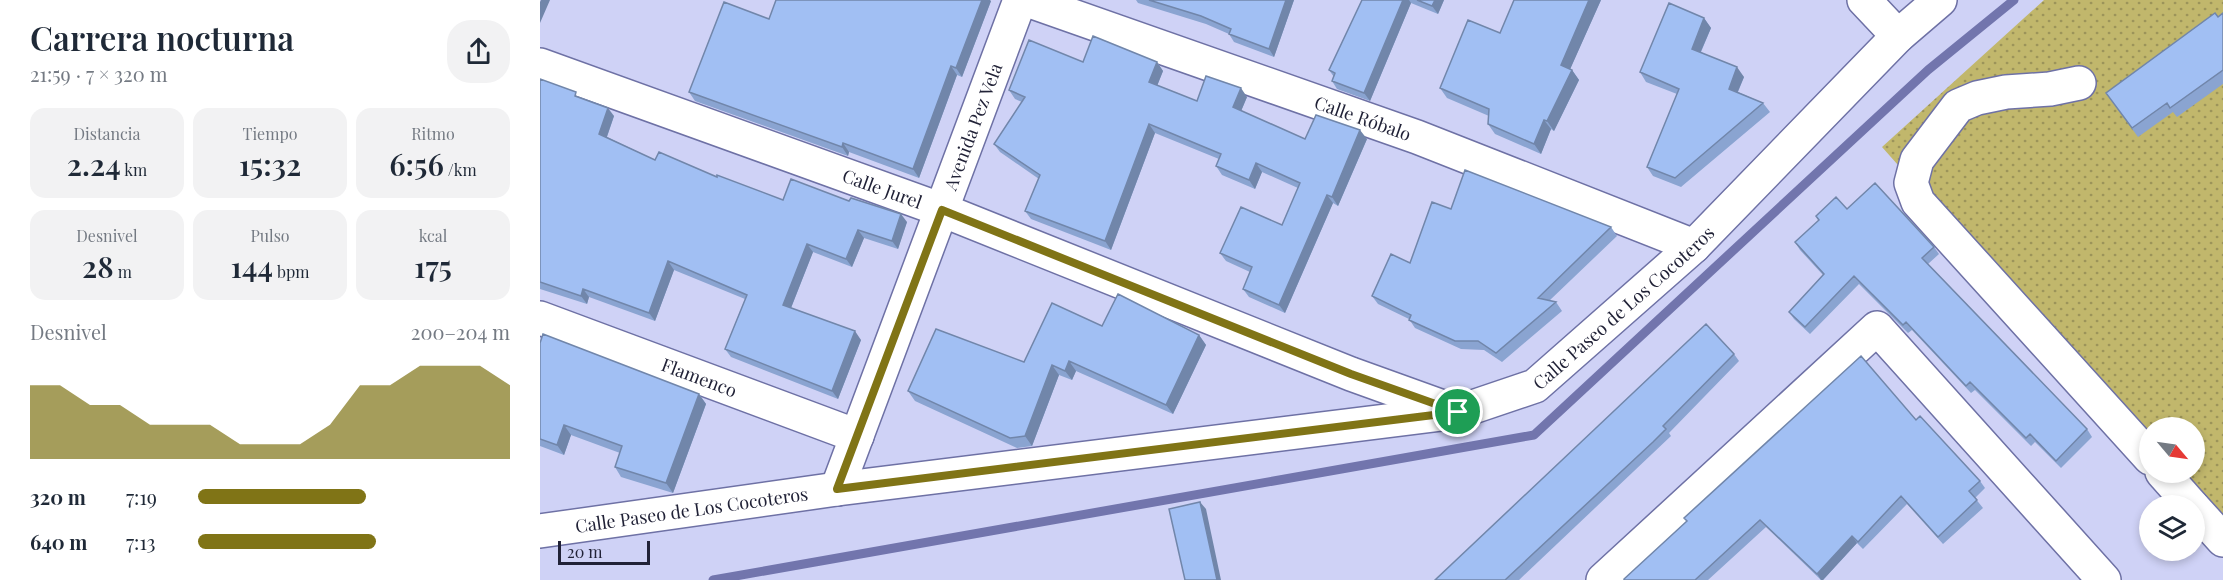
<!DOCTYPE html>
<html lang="es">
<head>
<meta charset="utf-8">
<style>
	:root { --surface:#fff; --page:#f2f2f3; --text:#1f2937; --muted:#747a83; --accent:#807416 }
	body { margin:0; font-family:"Playfair Display",serif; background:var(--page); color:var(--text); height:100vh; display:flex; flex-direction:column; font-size:22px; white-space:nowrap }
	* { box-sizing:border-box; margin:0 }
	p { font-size:20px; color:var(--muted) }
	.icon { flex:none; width:33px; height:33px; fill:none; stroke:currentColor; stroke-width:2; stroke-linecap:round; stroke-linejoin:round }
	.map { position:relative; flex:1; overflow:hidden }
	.drawer { display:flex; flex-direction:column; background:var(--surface); width:540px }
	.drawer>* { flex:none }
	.needle { width:39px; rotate:119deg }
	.buttons { position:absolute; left:1599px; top:417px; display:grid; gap:12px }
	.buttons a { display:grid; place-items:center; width:66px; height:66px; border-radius:50%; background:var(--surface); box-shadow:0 3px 9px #0003; font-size:30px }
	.scale { position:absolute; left:18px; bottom:15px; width:92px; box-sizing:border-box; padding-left:6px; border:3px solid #212237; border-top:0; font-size:16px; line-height:21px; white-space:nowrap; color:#212237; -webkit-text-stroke:4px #cfd2f6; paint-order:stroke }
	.pin { position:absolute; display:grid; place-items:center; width:51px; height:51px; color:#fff; margin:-26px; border:3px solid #fff; border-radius:50%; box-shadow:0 2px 6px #0007 }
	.round { display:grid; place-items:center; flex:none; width:63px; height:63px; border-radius:24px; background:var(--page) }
	.overview { display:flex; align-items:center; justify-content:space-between; height:102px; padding:0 30px }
	h1 { font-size:33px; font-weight:600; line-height:45px }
	.metrics { display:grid; grid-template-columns:repeat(3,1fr); gap:9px; height:102px; padding:6px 30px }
	.metrics div { display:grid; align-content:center; border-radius:15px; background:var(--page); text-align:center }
	.metrics b { font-size:30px; font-weight:600 }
	.metrics small { font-size:16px; font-weight:400 }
	.metrics p { font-size:16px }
	.chart { height:168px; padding:12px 30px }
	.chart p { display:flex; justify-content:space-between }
	.chart svg { width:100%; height:108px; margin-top:6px; fill:var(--accent); opacity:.7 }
	ul { padding:0 30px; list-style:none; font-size:20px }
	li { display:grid; grid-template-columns:96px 72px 1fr; align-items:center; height:45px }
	li i { height:15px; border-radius:8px; background:var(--accent) }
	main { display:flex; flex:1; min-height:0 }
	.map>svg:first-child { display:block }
	.grass { fill:url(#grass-dots) }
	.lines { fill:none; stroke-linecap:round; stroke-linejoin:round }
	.stream { stroke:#7275ad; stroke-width:9 }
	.minor-casing { stroke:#6e71a5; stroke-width:36 }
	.minor { stroke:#fff; stroke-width:33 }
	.wall { fill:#8aa4d1 }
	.shaded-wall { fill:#7186aa }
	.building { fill:#a1bff3; stroke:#7186aa; stroke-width:1.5 }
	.route-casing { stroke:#fff; stroke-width:12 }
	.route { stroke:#807416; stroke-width:8 }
	.labels { text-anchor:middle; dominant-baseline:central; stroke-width:4.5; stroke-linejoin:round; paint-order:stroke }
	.street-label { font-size:18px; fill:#212237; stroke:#cfd2f6 }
</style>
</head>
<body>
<main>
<section class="drawer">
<div class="overview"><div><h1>Carrera nocturna</h1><p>21:59 · 7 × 320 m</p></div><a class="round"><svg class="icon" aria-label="share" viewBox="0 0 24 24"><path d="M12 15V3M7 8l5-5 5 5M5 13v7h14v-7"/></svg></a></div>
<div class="metrics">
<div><p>Distancia</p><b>2.24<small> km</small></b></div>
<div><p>Tiempo</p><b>15:32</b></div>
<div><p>Ritmo</p><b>6:56<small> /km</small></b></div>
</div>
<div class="metrics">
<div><p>Desnivel</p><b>28<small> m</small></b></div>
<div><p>Pulso</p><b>144<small> bpm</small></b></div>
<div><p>kcal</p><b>175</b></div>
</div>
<div class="chart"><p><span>Desnivel</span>200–204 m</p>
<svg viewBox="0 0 160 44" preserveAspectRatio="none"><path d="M0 44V14L10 14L20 22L30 22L40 30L50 30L60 30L70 38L80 38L90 38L100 30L110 14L120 14L130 6L140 6L150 6L160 14V44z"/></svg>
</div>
<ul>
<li><b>320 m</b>7:19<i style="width:54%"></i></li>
<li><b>640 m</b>7:13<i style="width:57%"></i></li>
</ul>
</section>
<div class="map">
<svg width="1683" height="580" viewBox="0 0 1683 580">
	<defs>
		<pattern id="grass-dots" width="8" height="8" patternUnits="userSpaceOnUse" patternTransform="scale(1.5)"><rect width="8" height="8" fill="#c1b76c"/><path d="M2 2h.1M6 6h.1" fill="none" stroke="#9c945a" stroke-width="1.8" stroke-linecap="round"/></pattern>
	</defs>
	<rect width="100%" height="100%" fill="#cfd2f6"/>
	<path class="grass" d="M1504,0H1683V531L1631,473L1654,472V428H1610L1609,448L1342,147Z"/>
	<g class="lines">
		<path class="stream" d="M173,580L994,435L1388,70L1474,0"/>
		<defs>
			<g id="minor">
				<path id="s1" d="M487,0L877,137L1154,246"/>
				<path d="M1324,0L1358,36"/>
				<path id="s2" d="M0,65L402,210L811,374L911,410"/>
				<path d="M1539,83L1510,89L1466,92L1437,98L1418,106L1377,160L1371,183L1378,202L1610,458"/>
				<path id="s3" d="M0,318L317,436"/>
				<path d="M1622,472L1652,506"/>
				<path id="s4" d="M297,489L480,0"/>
				<path d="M1654,508L1683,540"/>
				<path id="s5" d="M0,531L297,489L918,412L995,386L1154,246L1358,36L1400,0"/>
				<path d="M1063,580L1337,328L1564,580"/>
			</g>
		</defs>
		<use href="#minor" class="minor-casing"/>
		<use href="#minor" class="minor"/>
	</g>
	<path class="wall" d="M596,0H754L734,57L694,42L689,34L666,24L598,3Z
		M822,0H904L898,14L871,3L830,101L797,89L792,81L794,77L789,70Z
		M1061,0L1030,69L1032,70L1039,80L1014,131L1011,129L1001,154L955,134L948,124L949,116L907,98L900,88L960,33Z
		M451,1L422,77L417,75L379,178L309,152L308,156L155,101L149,92L229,19Z
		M1683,13V84L1637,117L1633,112L1598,137L1566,93Z
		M1164,18L1171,28L1161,52L1204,77L1198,92L1223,103L1230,112L1141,187L1113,176L1107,167L1137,94L1106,82L1100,72Z
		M543,62H617L623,71L617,86L657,101L707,97L701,111L765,139H827L798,206L793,203L745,313L709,297L703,289L710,272L686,261L680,253L742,225L758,188L722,172L715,189L682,175L676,166L679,159L615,133L571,250L491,219L485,211L499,179L460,152L454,144L482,102L475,99L469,90Z
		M0,79L41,99L74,116L67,137L115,160L177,177L243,200L367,222L358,249L324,238L312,267L273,252L251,308L321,340L298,399L191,357L185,349L205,299L134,270L115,321L49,297L47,304L0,289Z
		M911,209L1071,227L1077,236L1009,301L1016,302L1022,311L962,362L944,350L921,349L875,328L869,319L838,304L832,296L870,263Z
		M1307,209L1394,247L1399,254L1388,264L1547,429L1552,437L1521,468L1495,442L1491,446L1435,390L1431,393L1372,330L1368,333L1319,284L1270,334L1254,319L1249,312L1283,275L1260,250L1255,242L1279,221L1276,216Z
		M562,326L659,335L666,345L633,414L536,371L532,380L519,375L492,446L477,448L375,401L368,391L484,362Z
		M0,343L159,394L166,404L133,493L81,477L75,467L80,453L31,435L24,455L0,446Z
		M1194,354L1199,361L1129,433L1131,436L979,580H895Z
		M1376,420L1440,481L1445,488L1435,498L1443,508L1403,544L1367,504L1323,549L1317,543L1283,580H1281L1226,527L1168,580H1084Z"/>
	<path class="shaded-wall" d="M1,0H10L0,23V2Z
		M442,0H450L451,1L422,77L416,68Z
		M746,0H754L734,57L729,49Z
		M863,0H869L871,3L830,101L824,93Z
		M895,0H904L898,14L892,6Z
		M1049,0H1061L1028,74L1021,65Z
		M1164,18L1171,28L1158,58L1152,49Z
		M617,62L623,71L615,91L609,82Z
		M411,66L417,75L379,178L373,169Z
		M1197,67L1204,77L1195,98L1189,89Z
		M1032,70L1039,80L1014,131L1007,121Z
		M701,88L707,97L699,116L693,107Z
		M68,108L74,116L65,142L59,134Z
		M1004,120L1011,129L1001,154L994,144Z
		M609,124L615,133L571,250L565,241Z
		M820,130L827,139L798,206L792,197Z
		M303,143L309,152L308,156L302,147Z
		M716,163L722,172L715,189L709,180Z
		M787,195L793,203L745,313L739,305Z
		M361,214L367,222L358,249L352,241Z
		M318,230L324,238L312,267L306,259Z
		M267,244L273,252L249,313L243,305Z
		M128,261L134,270L115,321L109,313Z
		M43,289L49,297L47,304L41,296Z
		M315,331L321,340L298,399L292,391Z
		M659,335L666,345L633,414L626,405Z
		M529,361L536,371L532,380L525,371Z
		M512,365L519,375L492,446L485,436Z
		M159,394L166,404L133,493L126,483Z
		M24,425L31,435L24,455L17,445Z
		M660,502L666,509L681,580H677Z
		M1312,536L1317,543L1283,580H1281L1277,574Z"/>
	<path class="building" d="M236,0H442L416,68L411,66L373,169L303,143L302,147L149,92L184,2L229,19Z
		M609,0H746L729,49L689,34L691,29L661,16Z
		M822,0H863L824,93L792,81L795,73L789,70Z
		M877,0H895L892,6Z
		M974,0H1049L1021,65L1032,70L1007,121L1004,120L994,144L948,124L949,109L900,88L928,20L960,33Z
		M1129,3L1164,18L1152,49L1197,67L1189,89L1223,103L1135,178L1107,167L1139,89L1100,72Z
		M1675,13L1678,17L1683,13V70L1630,108L1627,103L1592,128L1566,93Z
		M553,36L617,62L609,82L657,101L666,76L701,88L693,107L765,139L776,115L820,130L792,197L787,195L739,305L703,289L712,267L680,253L701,207L742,225L760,183L716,163L709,180L676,166L681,154L609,124L565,241L485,211L500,175L454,144L485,97L469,90L489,40L543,62Z
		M0,79L36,92L35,96L68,108L59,134L115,160L119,152L177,177V175L243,200L251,179L309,201L311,198L361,214L352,241L318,230L306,259L267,244L243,305L315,331L292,391L185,349L207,295L128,261L109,313L43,289L41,296L0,282Z
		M925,170L1071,227L998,298L1016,302L956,353L938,341H915L869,320L871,315L832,296L851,254L870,263L892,202L911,209Z
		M1335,183L1394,247L1382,258L1547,429L1516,461L1490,434L1486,438L1430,382L1426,386L1366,322L1363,325L1314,276L1265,327L1249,312L1284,274L1255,242L1279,220L1276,216L1296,197L1307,209Z
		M578,294L659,335L626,405L529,361L525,371L512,365L485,436L470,438L368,391L396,329L484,362L512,303L562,326Z
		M1166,324L1194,354L1123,426L1126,429L1113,442L965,580H895Z
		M3,334L159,394L126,483L75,467L82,446L24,425L17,445L0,439V343Z
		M1321,356L1376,420L1380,416L1440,481L1429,491L1437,500L1398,537L1361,496L1318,542L1312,536L1277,574L1220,520L1155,580H1084V579L1147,521L1144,518Z
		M660,502L677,580H645L629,509Z"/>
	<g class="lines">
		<defs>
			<path id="route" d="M402,210L811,374L918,412L297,489Z"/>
		</defs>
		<use href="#route" class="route-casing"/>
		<use href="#route" class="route"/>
	</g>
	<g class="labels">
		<g class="street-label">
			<text stroke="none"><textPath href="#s1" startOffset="356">Calle Róbalo</textPath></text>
			<text stroke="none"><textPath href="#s4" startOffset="387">Avenida Pez Vela</textPath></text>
			<text stroke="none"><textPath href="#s2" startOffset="364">Calle Jurel</textPath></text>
			<text stroke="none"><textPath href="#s5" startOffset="1125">Calle Paseo de Los Cocoteros</textPath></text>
			<text stroke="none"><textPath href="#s3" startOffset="170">Flamenco</textPath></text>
			<text stroke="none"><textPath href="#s5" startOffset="153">Calle Paseo de Los Cocoteros</textPath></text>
		</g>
	</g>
</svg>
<div class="buttons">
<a><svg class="needle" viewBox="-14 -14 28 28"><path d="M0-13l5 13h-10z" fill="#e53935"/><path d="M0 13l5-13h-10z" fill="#747a83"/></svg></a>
<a><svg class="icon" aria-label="layers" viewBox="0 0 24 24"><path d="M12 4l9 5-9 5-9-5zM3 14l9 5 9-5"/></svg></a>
</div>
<div class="scale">20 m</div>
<div class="pin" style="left:918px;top:412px;background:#1e9e55"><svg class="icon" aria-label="arrive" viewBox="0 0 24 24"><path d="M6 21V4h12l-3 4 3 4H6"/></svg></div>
</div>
</main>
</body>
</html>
